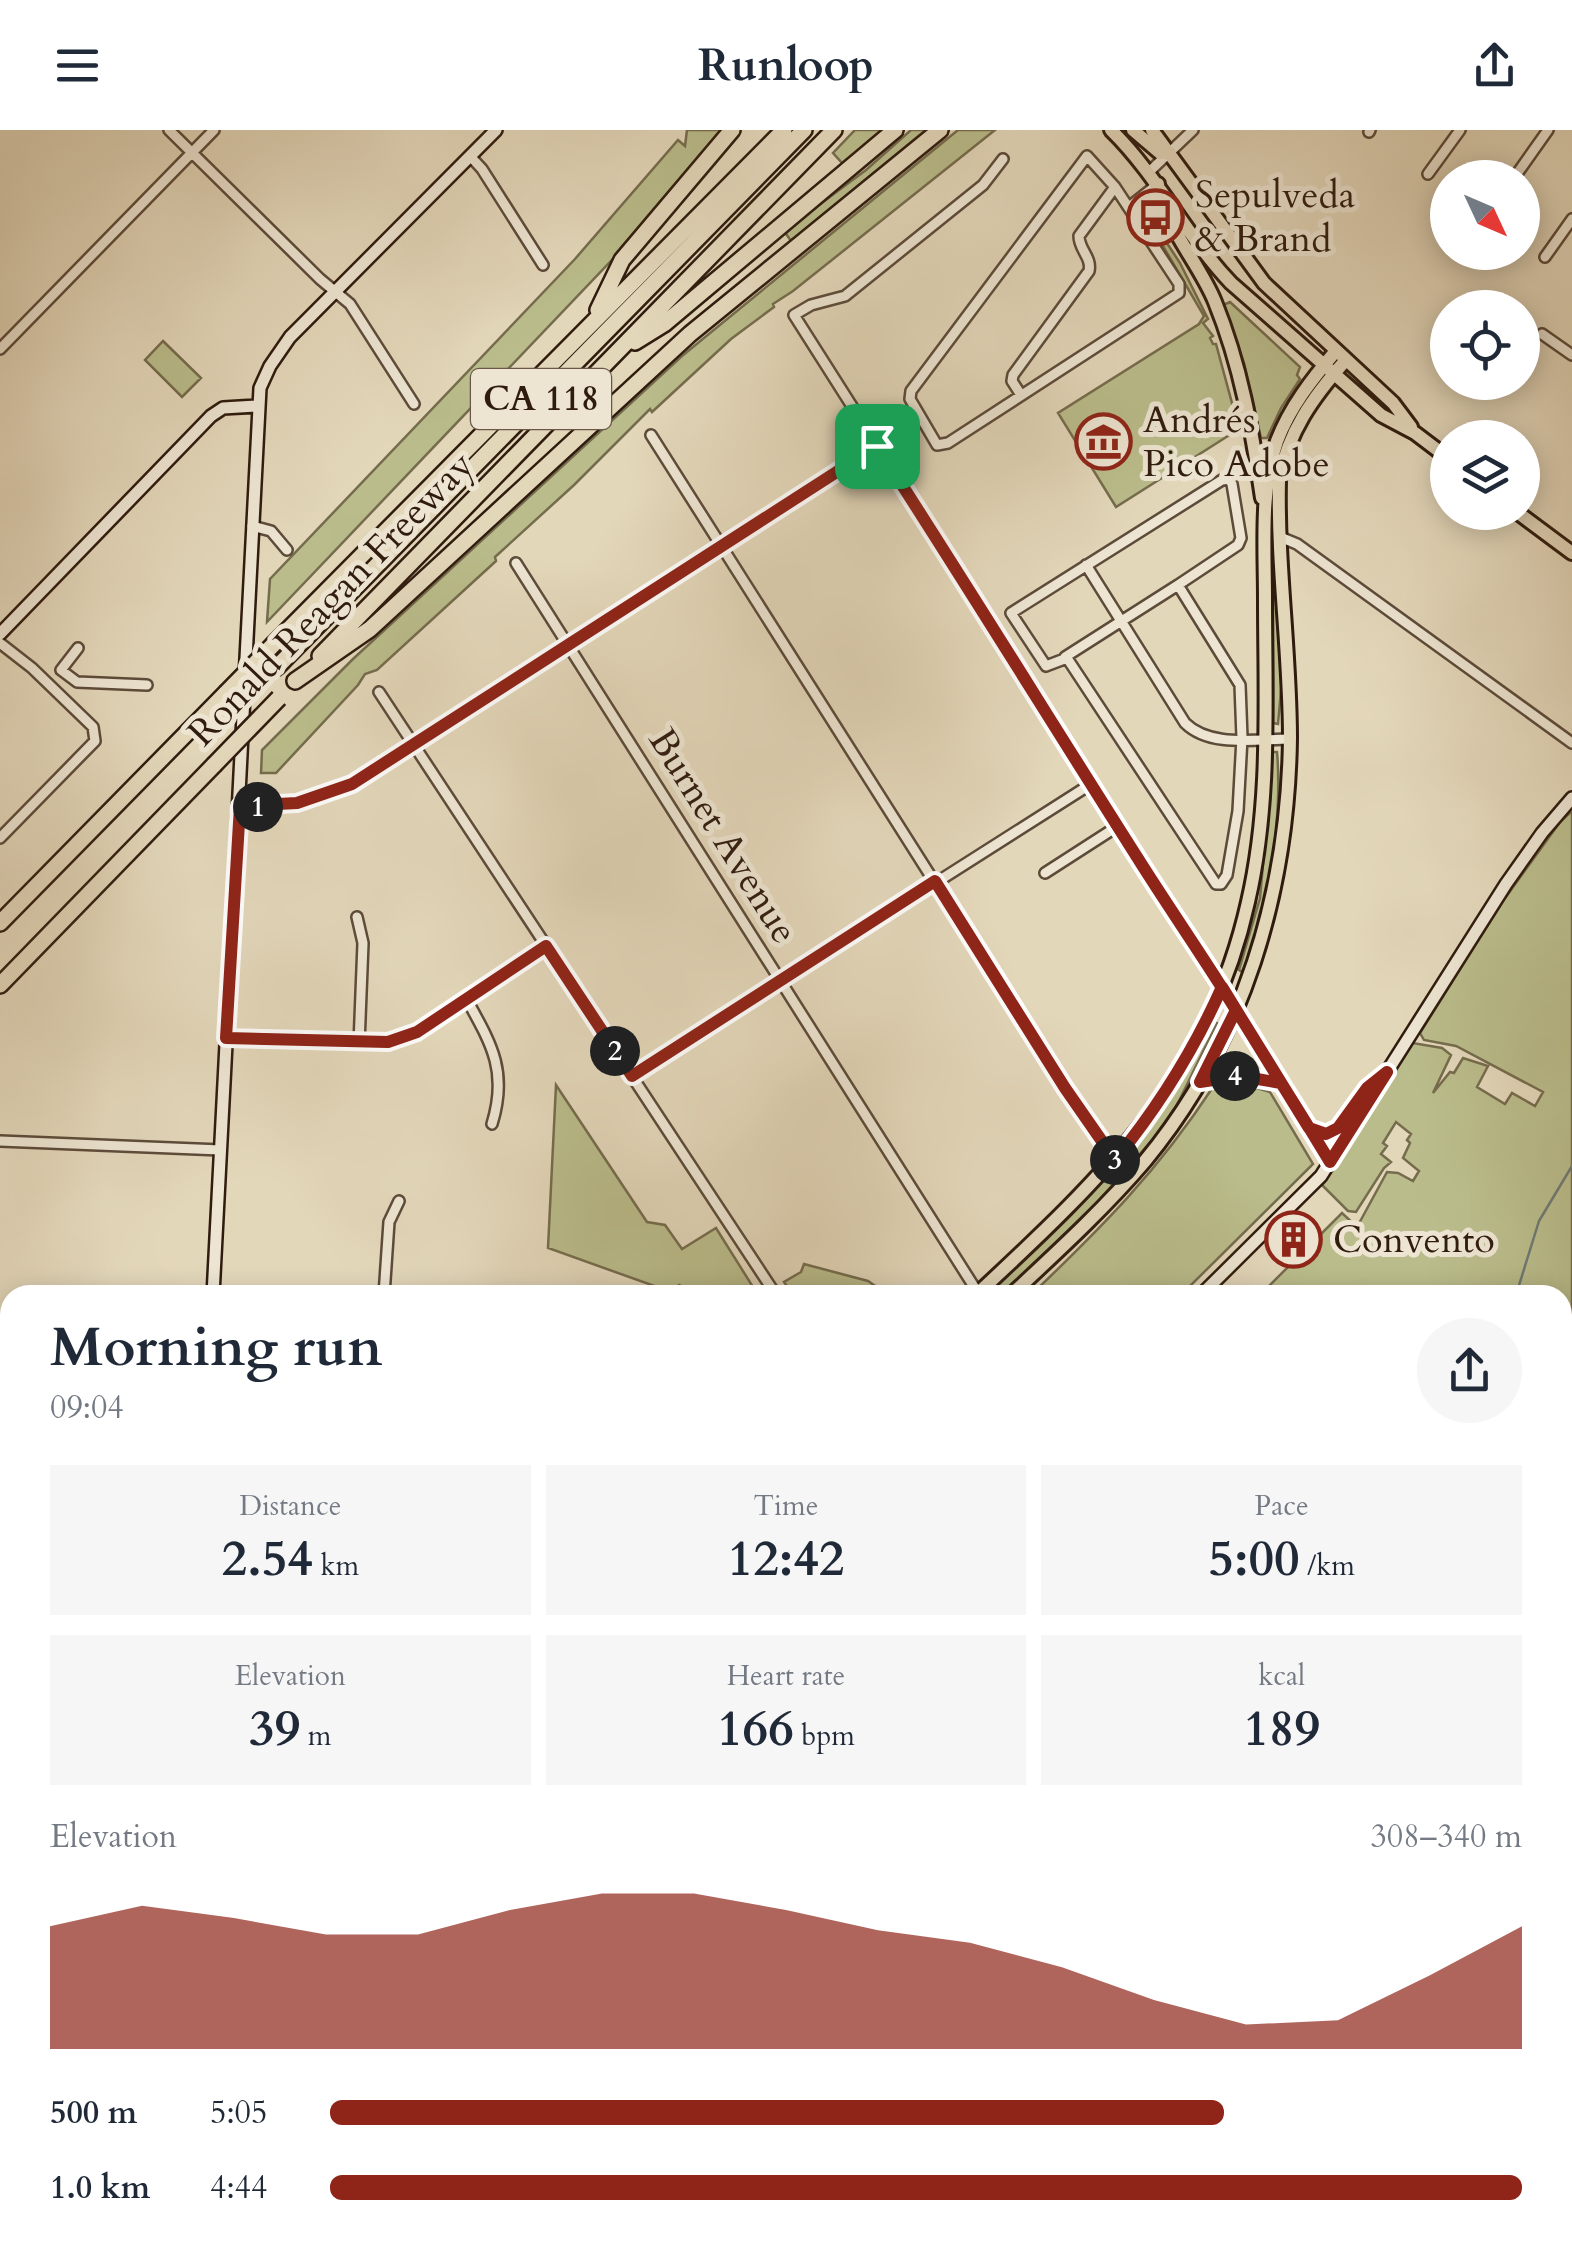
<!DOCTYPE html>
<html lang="en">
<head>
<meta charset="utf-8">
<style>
	:root { --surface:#fff; --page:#f6f6f7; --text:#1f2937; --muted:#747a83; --accent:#8f2418 }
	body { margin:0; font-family:Cardo,serif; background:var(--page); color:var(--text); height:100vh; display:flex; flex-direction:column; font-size:38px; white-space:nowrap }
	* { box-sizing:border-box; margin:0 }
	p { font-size:32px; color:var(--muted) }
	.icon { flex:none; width:55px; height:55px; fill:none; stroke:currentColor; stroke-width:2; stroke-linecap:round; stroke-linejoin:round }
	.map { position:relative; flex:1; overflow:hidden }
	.side { position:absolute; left:0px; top:1155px; width:1572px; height:962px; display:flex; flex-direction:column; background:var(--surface); border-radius:30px 30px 0 0; box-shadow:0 5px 25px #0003 }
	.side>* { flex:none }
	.needle { width:65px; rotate:134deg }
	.buttons { position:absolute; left:1430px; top:30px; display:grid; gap:20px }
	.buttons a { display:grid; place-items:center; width:110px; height:110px; border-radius:50%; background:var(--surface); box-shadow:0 5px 25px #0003; font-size:50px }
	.pin { position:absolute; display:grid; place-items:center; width:85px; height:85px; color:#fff; margin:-42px; border-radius:20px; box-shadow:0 5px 15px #0006 }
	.km { position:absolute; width:50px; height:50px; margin:-25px; border-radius:50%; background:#222; color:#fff; font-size:28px; line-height:50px; text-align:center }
	.round { display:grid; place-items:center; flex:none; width:105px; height:105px; border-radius:52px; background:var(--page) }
	.overview { display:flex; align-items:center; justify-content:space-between; height:170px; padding:0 50px }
	h1 { font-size:55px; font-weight:700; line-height:75px }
	.figures { display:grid; grid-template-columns:repeat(3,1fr); gap:15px; height:170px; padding:10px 50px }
	.figures div { display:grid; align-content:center; border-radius:0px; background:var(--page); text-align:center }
	.figures b { font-size:50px; font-weight:700 }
	.figures small { font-size:28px; font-weight:400 }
	.figures p { font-size:28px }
	.chart { height:280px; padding:20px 50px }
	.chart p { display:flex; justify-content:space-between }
	.chart svg { width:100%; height:180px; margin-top:10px; fill:var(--accent); opacity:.7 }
	ul { padding:0 50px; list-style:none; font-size:32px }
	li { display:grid; grid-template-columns:160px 120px 1fr; align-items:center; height:75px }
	li i { height:25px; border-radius:12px; background:var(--accent) }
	header { display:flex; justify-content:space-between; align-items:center; height:130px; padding:0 50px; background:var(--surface); font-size:45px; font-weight:700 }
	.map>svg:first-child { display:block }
	.green { fill:#babc8b; stroke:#756c4d; stroke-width:2.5 }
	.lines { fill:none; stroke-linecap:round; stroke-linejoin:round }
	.stream { stroke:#6e7a74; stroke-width:2.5 }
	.minor-casing { stroke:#5d4b3a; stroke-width:14 }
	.secondary-casing { stroke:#301c0f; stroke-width:16 }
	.primary-casing { stroke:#301c0f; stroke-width:18 }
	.motorway-casing { stroke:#301c0f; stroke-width:20 }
	.minor { stroke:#ede5d2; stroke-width:9 }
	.secondary { stroke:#ede5d2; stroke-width:11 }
	.primary { stroke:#e3d7ba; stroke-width:12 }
	.motorway { stroke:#e3d7ba; stroke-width:15 }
	.motorway-bridge-casing { stroke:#301c0f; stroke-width:20; stroke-linecap:butt }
	.motorway-bridge { stroke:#e3d7ba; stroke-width:15 }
	.route-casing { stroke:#fff; stroke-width:20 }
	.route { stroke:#8f2418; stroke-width:12 }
	.labels { text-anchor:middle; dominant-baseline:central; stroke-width:10; stroke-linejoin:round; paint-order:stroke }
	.shield { fill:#ede5d2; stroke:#69584a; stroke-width:2.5 }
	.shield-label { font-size:35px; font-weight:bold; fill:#301c0f }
	.poi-label { font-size:38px; fill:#301c0f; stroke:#ede5d2; text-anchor:start }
	.street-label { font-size:38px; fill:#301c0f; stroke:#ede5d2 }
</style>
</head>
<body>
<header><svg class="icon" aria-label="menu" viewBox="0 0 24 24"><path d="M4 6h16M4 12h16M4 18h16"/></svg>Runloop<svg class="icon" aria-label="share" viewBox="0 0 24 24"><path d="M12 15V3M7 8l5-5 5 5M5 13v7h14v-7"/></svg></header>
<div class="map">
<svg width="1572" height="2117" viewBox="0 0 1572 2117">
	<rect width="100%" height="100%" fill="#e3d7ba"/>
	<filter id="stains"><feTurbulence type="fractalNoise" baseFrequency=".002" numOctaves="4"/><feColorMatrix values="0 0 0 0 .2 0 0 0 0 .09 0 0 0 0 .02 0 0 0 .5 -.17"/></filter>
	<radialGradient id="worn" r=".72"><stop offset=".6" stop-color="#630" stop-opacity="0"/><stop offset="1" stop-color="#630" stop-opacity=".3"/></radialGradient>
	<path class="green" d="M687,0H724L629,112L267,492L270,449L575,129L678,10L685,16Z
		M855,0H882L843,34L833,23Z
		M911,0H926L791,111L784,101L866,40Z
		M958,0H995L793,161L773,174L774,177L731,209L652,282L650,279L574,355L495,427L496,431L377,540L365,544L358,555L276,643H261L262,620L353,529L682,226Z
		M1142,75L1180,133L1208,189L1203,193L1213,206L1210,208L1213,214H1216L1239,299L1116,377L1058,283L1199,194L1204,186L1143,82Z
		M1230,172L1300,237L1297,245L1300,249L1281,278L1267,308H1261L1244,233L1223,175Z
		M163,211L201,248L182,267L145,230Z
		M1277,461L1282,549L1278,594L1273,593V462Z
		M1273,622H1277C1282,677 1272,795 1242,842L1239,840L1260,768Z
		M1572,681V1417L1570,1420L1562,1417V1165H1271L1268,1157L1342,1083L1357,1097L1387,1042L1398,1043L1413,1051L1419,1041L1403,1028L1410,1013L1407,1010L1411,1004L1396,992L1383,1013L1387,1016L1381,1024L1391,1032L1384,1038L1356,1082L1348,1081L1322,1055L1413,913L1442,918L1451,925L1433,963L1450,942L1454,943L1463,928L1488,936L1477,957L1505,974L1512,963L1535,976L1543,962L1456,916L1424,910L1420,903L1503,771L1560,692Z
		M1214,891L1217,893L1177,975L1154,1008L1084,1087L1001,1165H985C1041,1112 1102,1060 1148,997C1173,964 1189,924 1214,891Z
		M1228,953L1244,954L1270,962L1313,1034L1181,1165H1031C1103,1096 1158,1041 1213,957Z
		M556,955L647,1092L665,1095L682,1119L716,1098L758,1165H701L679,1155L674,1163L548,1118Z
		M804,1134L868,1151L888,1165H793L784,1152L801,1142Z"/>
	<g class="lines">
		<path class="stream" d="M1516,1165L1539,1091L1572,1036"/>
		<defs>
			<path id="minor" d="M169,0L320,149L350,174L414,274
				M1369,2L1370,0
				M470,26L482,39L543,135
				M1087,26L1115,57L1179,154V163L948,313L937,315L910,269L911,261Z
				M1003,29L983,55L845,166L811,175L794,185L1221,857
				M1149,42L1193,0
				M1428,44L1460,0
				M1514,48L1548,0
				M1129,77L1158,54
				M1545,127L1572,89
				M1542,204L1572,225
				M0,219L214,0
				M1021,265L1012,251L1013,245L1089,141C1092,127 1079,120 1079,106L1115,57
				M651,305L1065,958L1115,1030
				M1229,349L1232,354L1241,408L1238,415L1178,455L1240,555L1242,608L1238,681L1227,745L1221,754H1216L1067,528L1046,536L1011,483L1222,350Z
				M252,396L271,401L287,420
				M1280,407L1297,414L1572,613
				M516,433L978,1163
				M1086,435L1185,593C1210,618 1256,609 1290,609
				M0,513L32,538L93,597L95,611L0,708
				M78,518L61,540L77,552L147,555
				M1065,527L1178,455
				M379,562L776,1165
				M240,676L297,673L351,655L877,316
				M1045,743L1118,696
				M357,787L363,813L359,914
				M467,870C492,915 508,942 492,994
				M226,907L359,914L388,912L417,902L546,817
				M632,946L1091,654
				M0,1011L221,1020
				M384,1165L389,1092L399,1071
				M0,1352H10
				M0,1519H10
				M0,1688L7,1685
				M0,1864H10
				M1562,1865L1572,1866
				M0,2032L10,2033
				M1356,2108L1381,2117
				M1464,2111L1465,2108
				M495,2117L496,2108
				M630,2117V2108
				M763,2117V2108
				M1059,2117V2108"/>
			<path id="secondary" d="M0,504L211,286L223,278L258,276
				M1221,857L1330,1032
				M1310,998L1326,1003C1350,995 1359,963 1379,948
				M213,1165L260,258L270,236L290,207L496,0
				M1201,1165L1321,1046L1506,754L1542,703L1572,668
				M171,2117L172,2108
				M915,2117L916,2108"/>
			<path id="primary" d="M1111,0C1158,46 1186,106 1231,153L1381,285L1415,303L1448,328
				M1133,0L1160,23H1170
				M1152,0L1264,153L1393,273L1411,297
				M1158,54C1162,93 1200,134 1215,172C1241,236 1252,300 1262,368
				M1517,382L1572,423
				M1200,952L1232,946L1281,953
				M976,1165C1102,1048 1209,947 1248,772C1271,673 1265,570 1265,469C1265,418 1260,360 1277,311C1290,277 1312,249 1335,222
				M1011,1165C1057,1122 1104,1079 1145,1031C1244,911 1288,762 1290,608C1290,522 1277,436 1279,350C1288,302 1313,267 1345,231
				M319,2117L320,2108
				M344,2117V2108"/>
			<path id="motorway" d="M598,180L622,130L732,0
				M635,212L664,194L895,0
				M274,514L784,0
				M320,526L834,0
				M277,537L804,0
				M295,551L370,499L690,204L940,0
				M0,793L226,563
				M0,855L214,635"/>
		</defs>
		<use href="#minor" class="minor-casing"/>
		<use href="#secondary" class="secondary-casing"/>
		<use href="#primary" class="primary-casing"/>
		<use href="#motorway" class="motorway-casing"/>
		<use href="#minor" class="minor"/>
		<use href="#secondary" class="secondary"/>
		<use href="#primary" class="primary"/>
		<use href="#motorway" class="motorway"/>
		<defs>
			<path id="motorway-bridge" d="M239,556L277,537
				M226,563L274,514
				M214,635L279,568"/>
		</defs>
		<use href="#motorway-bridge" class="motorway-bridge-casing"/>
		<use href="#motorway-bridge" class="motorway-bridge"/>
	</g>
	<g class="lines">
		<defs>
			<path id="route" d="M877,316L352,654L297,673L240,676L226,908L388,912L417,902L546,816L632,946L935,751L1065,958L1115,1030C1159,976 1194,920 1222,857C1251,904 1280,951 1309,998L1326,1004L1338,998L1367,958L1387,942L1330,1032C1314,1006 1298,979 1281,953L1240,946L1200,952L1236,880C1204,828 1169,778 1137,727C1050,590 965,452 877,316"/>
		</defs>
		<use href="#route" class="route-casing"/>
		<use href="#route" class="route"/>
	</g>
	<defs>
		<symbol id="bus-ring" viewBox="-11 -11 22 22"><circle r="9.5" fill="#ede5d2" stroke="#8f2418" stroke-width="1.5"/><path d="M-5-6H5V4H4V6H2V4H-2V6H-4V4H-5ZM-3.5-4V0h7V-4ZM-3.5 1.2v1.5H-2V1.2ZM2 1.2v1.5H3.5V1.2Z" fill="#8f2418"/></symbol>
		<symbol id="museum-ring" viewBox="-11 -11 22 22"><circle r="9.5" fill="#ede5d2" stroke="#8f2418" stroke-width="1.5"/><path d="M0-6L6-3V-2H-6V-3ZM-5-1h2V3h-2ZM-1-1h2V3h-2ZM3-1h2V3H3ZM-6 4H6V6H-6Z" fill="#8f2418"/></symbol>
		<symbol id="building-ring" viewBox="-11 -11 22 22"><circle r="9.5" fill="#ede5d2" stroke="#8f2418" stroke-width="1.5"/><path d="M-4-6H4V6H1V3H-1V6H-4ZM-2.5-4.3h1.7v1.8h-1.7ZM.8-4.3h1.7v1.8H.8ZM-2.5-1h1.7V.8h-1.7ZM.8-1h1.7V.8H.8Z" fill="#8f2418"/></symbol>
	</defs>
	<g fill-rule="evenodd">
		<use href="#bus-ring" x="1124" y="56" width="63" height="63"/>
		<use href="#museum-ring" x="1072" y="280" width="63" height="63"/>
		<use href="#building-ring" x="1262" y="1078" width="63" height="63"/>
	</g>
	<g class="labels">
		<rect class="shield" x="471" y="239" width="140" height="60" rx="8"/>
		<g class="shield-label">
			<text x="541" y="269">CA 118</text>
		</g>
		<g class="poi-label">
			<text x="1195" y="65">Sepulveda<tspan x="1195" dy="44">&amp; Brand</tspan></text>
			<text x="1143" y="290">Andrés<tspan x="1143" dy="44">Pico Adobe</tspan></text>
			<text x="1333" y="1110">Convento</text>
		</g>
		<g class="street-label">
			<text transform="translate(331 469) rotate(-46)">Ronald Reagan Freeway</text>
			<text transform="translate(723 706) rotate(58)">Burnet Avenue</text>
		</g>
	</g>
	<rect width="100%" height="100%" filter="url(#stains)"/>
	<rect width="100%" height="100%" fill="url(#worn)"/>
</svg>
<div class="buttons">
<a><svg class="needle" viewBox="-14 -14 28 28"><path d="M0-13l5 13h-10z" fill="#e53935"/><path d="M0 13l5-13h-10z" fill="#747a83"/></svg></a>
<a><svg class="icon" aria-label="locate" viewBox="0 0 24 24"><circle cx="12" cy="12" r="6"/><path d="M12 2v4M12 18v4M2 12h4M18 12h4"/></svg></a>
<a><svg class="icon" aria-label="layers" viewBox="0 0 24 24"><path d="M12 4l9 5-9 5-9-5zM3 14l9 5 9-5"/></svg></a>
</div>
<div class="pin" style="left:877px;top:316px;background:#1e9e55"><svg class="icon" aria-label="arrive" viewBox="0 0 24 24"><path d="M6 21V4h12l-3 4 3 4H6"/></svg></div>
<b class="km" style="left:258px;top:677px">1</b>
<b class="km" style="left:615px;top:921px">2</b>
<b class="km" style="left:1115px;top:1030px">3</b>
<b class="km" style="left:1235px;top:946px">4</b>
<section class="side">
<div class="overview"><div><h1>Morning run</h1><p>09:04</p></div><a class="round"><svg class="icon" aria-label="share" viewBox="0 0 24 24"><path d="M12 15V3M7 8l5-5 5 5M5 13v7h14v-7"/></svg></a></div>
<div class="figures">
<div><p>Distance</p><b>2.54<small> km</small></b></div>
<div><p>Time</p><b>12:42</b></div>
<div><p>Pace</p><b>5:00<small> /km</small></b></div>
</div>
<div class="figures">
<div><p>Elevation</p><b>39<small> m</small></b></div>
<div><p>Heart rate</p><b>166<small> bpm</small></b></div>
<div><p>kcal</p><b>189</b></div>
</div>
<div class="chart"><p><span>Elevation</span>308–340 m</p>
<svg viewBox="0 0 160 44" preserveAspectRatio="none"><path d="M0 44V14L10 9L20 12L30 16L40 16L50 10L60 6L70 6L80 10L90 15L100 18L110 24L120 32L130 38L140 37L150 26L160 14V44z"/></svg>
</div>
<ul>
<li><b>500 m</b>5:05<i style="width:75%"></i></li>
<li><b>1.0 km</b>4:44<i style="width:100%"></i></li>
</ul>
</section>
</div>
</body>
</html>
